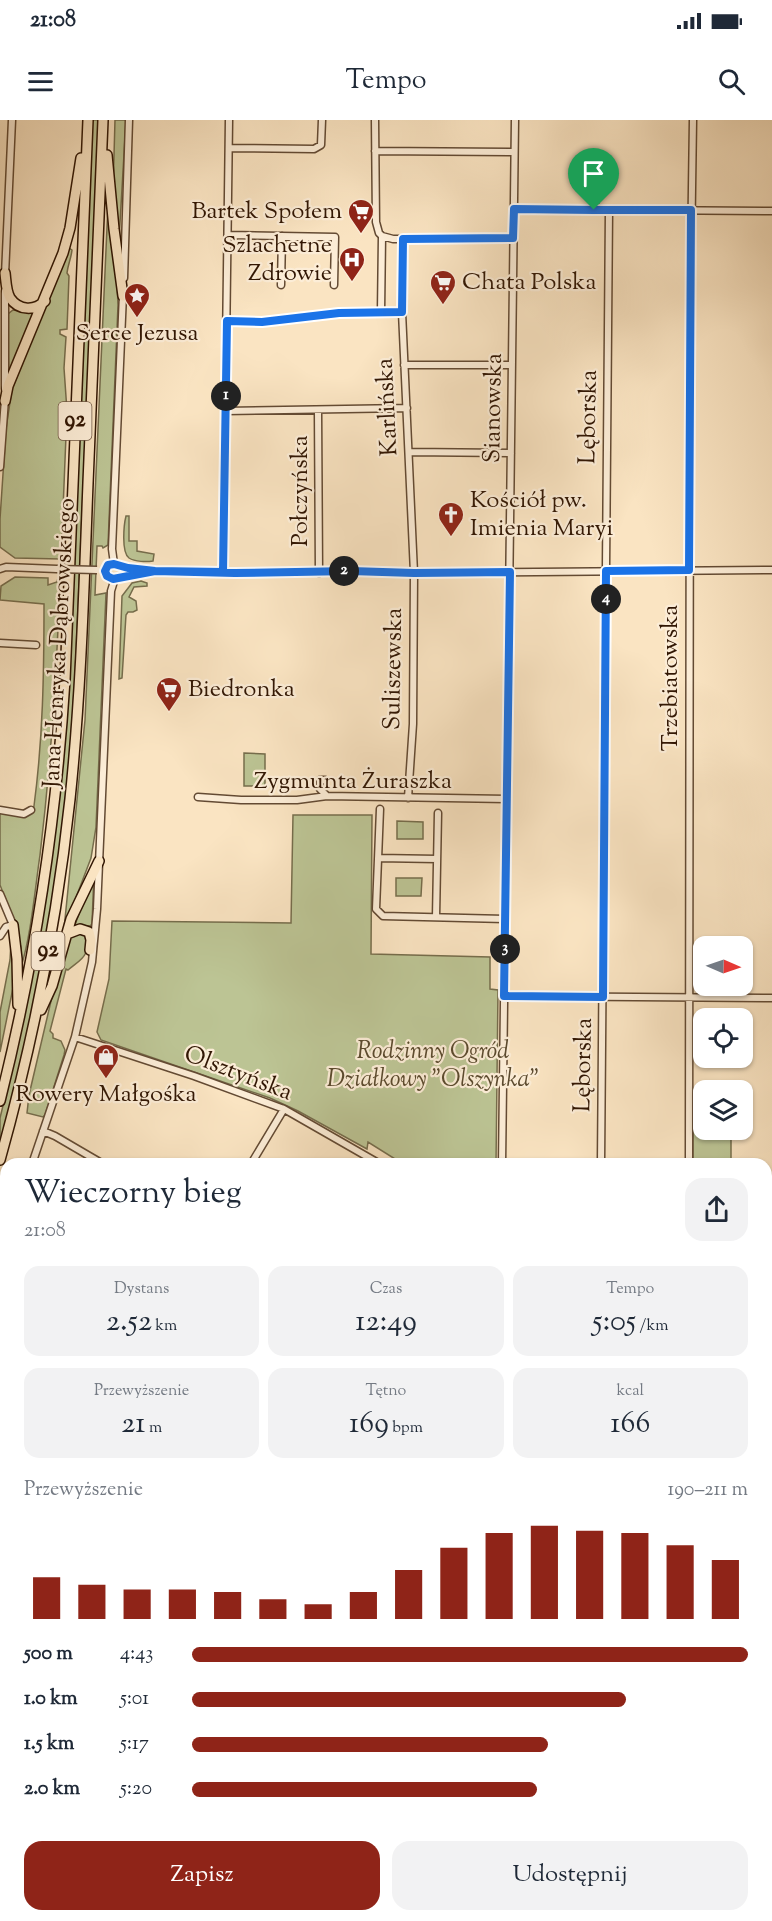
<!DOCTYPE html>
<html lang="pl">
<head>
<meta charset="utf-8">
<style>
	:root { --surface:#fff; --page:#f2f2f3; --text:#1f2937; --muted:#747a83; --accent:#8f2418 }
	body { margin:0; font-family:"Sorts Mill Goudy",serif; background:var(--page); color:var(--text); height:100vh; display:flex; flex-direction:column; font-size:22px; white-space:nowrap }
	* { box-sizing:border-box; margin:0 }
	p { font-size:20px; color:var(--muted) }
	.icon { flex:none; width:33px; height:33px; fill:none; stroke:currentColor; stroke-width:2; stroke-linecap:round; stroke-linejoin:round }
	.map { position:relative; flex:1; overflow:hidden }
	.sheet { position:absolute; left:0px; top:1038px; width:772px; height:764px; display:flex; flex-direction:column; background:var(--surface); border-radius:18px 18px 0 0; box-shadow:0 2px 4px #0004 }
	.sheet>* { flex:none }
	.needle { width:39px; rotate:92deg }
	.fabs { position:absolute; left:693px; top:816px; display:grid; gap:12px }
	.fabs a { display:grid; place-items:center; width:60px; height:60px; border-radius:12px; background:var(--surface); box-shadow:0 2px 4px #0004; font-size:30px }
	.pin { position:absolute; display:grid; place-items:center; width:51px; height:51px; color:#fff; margin:-62px -26px; border-radius:50% 50% 50% 0; rotate:-45deg; box-shadow:0 0 6px #0007 }
	.pin .icon { rotate:45deg }
	.km { position:absolute; width:30px; height:30px; margin:-15px; border-radius:50%; background:#222; color:#fff; font-size:16px; line-height:30px; text-align:center }
	.round { display:grid; place-items:center; flex:none; width:63px; height:63px; border-radius:18px; background:var(--page) }
	.head { display:flex; align-items:center; justify-content:space-between; height:102px; padding:0 24px }
	h1 { font-size:33px; font-weight:600; line-height:45px }
	.figures { display:grid; grid-template-columns:repeat(3,1fr); gap:9px; height:102px; padding:6px 24px }
	.figures div { display:grid; align-content:center; border-radius:15px; background:var(--page); text-align:center }
	.figures b { font-size:30px; font-weight:600 }
	.figures small { font-size:16px; font-weight:400 }
	.figures p { font-size:16px }
	.chart { height:168px; padding:12px 24px }
	.chart p { display:flex; justify-content:space-between }
	.chart svg { width:100%; height:108px; margin-top:6px; stroke:var(--accent); stroke-width:6 }
	.button { display:flex; gap:12px; margin-top:auto; padding:12px 24px }
	.button a { flex:1; height:69px; border-radius:18px; background:var(--accent); color:#fff; font-size:24px; font-weight:600; line-height:69px; text-align:center }
	.button a+a { background:var(--page); color:var(--text) }
	ul { padding:0 24px; list-style:none; font-size:20px }
	li { display:grid; grid-template-columns:96px 72px 1fr; align-items:center; height:45px }
	li i { height:15px; border-radius:8px; background:var(--accent) }
	.status { display:flex; justify-content:space-between; align-items:center; height:42px; padding:0 30px; background:var(--surface); direction:ltr }
	.status svg { height:16px; fill:currentColor }
	header { display:flex; justify-content:space-between; align-items:center; height:78px; padding:0 24px; background:var(--surface); font-size:27px; font-weight:600 }
	.map>svg:first-child { display:block }
	.green { fill:#bcc494; stroke:#766d4c; stroke-width:1.5 }
	.lines { fill:none; stroke-linecap:round; stroke-linejoin:round }
	.street-casing { stroke:#634a33; stroke-width:9 }
	.primary-casing { stroke:#311603; stroke-width:12 }
	.street { stroke:#fcedd7; stroke-width:6 }
	.primary { stroke:#fae4c2; stroke-width:9 }
	.rail-casing { stroke:#311603; stroke-width:4.5 }
	.rail { stroke:#fcedd7; stroke-width:2; stroke-dasharray:7; stroke-linecap:butt }
	.street-bridge-casing { stroke:#634a33; stroke-width:9; stroke-linecap:butt }
	.street-bridge { stroke:#fcedd7; stroke-width:6 }
	.route-casing { stroke:#fff; stroke-width:12 }
	.route { stroke:#1a73e8; stroke-width:8 }
	.labels { text-anchor:middle; dominant-baseline:central; stroke-width:4.5; stroke-linejoin:round; paint-order:stroke }
	.shield { fill:#fcedd7; stroke:#6e5643; stroke-width:1.5 }
	.shield-label { font-size:22px; font-weight:bold; fill:#311603 }
	.poi-label { font-size:24px; fill:#311603; stroke:#fcedd7; text-anchor:start }
	.street-label { font-size:24px; fill:#311603; stroke:#fcedd7 }
	.park-label { font-size:24px; font-style:italic; fill:#5b4a2e; stroke:#fcedd7 }
</style>
</head>
<body>
<div class="status"><b>21:08</b><svg viewBox="0 0 49 12"><path d="M0 12V9h3v3zM5 12V6h3v6zM10 12V3h3v9zM15 12V0h3v12zM26 1h20v11H26zM47 4h2v5h-2z"/></svg></div>
<header><svg class="icon" aria-label="menu" viewBox="0 0 24 24"><path d="M4 6h16M4 12h16M4 18h16"/></svg>Tempo<svg class="icon" aria-label="search" viewBox="0 0 24 24"><circle cx="10" cy="10" r="6"/><path d="M15 15l6 6"/></svg></header>
<div class="map">
<svg width="772" height="1801" viewBox="0 0 772 1801">
	<rect width="100%" height="100%" fill="#fae4c2"/>
	<filter id="stains"><feTurbulence type="fractalNoise" baseFrequency=".00333" numOctaves="4"/><feColorMatrix values="0 0 0 0 .2 0 0 0 0 .09 0 0 0 0 .02 0 0 0 .5 -.17"/></filter>
	<radialGradient id="worn" r=".72"><stop offset=".6" stop-color="#630" stop-opacity="0"/><stop offset="1" stop-color="#630" stop-opacity=".3"/></radialGradient>
	<path class="green" d="M92,0H99L75,555C72,607 68,659 62,710C50,816 28,921 0,1024V998L16,933L38,827L54,723Z
		M115,0H126L119,120L113,71Z
		M108,85L117,163L118,185L108,425L103,428L102,426H97L95,475L106,473L96,707L91,738L64,809L85,600Z
		M69,128L72,130C71,139 68,144 67,153L69,156L67,209L60,210V214L66,217L64,248L67,291L61,439L15,438L0,427V399L6,309L12,269Z
		M13,190L37,191L9,259L7,199L8,194Z
		M126,396H129V421H137V431L154,434L153,441C147,442 135,442 129,438C121,432 124,404 126,396Z
		M15,457L48,458V465L57,462L58,458H60C57,551 51,643 40,735C35,769 31,816 21,847V828L16,805L0,765V693L26,696L33,689L34,686C43,618 44,553 44,484L0,480L1,466Z
		M141,461L147,463V466L134,467L129,477L136,481L137,490L133,492H128L126,495L122,558L119,559L122,476L132,463Z
		M244,633L265,634V666H244Z
		M293,695H372L371,834L490,837V869L498,870L496,1044H403L368,1022L367,1029L298,991L270,978L101,920L97,912L109,859L112,801L291,803Z
		M397,701L423,702V719H397Z
		M94,752L92,804L90,806L75,805Z
		M396,758H422L421,776H396Z
		M76,812L86,815C88,838 85,836 68,850L66,849L50,911L53,914V918L61,921L65,930L64,935L45,995L43,997L27,993L29,975L55,864L70,817Z
		M13,820L14,863L0,932V892L10,840L11,822Z
		M693,1010H731V1044H693Z
		M772,1581V1801H576L579,1796H766V1585Z"/>
	<g class="lines">
		<defs>
			<path id="street" d="M375,0L376,102L379,113L382,116L381,192
				M229,28L314,29L321,25L322,0
				M375,31L514,32
				M514,89L772,91
				M595,89V80
				M228,115L335,117L334,165
				M382,116L393,119H513
				M403,119L402,192L414,453L413,604L408,678
				M5,155L12,0
				M124,158L129,0
				M281,165L282,116
				M5,171V269
				M227,201L262,202L339,193L402,192
				M404,245H512
				M318,290L319,453
				M225,291L407,288
				M409,332L511,333
				M0,347L5,279
				M114,444L112,429L123,174
				M0,449L6,447L57,449
				M105,451L108,445L114,444L128,448L155,451L235,453L351,451L414,453L772,450
				M105,451L107,456L113,459L146,452
				M223,452L229,0
				M0,523L36,525
				M325,660H320V669L326,675
				M198,677L241,680H297L327,676L507,679
				M380,689L376,789L383,796L505,799
				M0,690L24,694L31,690
				M378,738L437,739
				M0,774L13,805L6,807L0,816
				M436,797L438,693
				M504,876L772,878
				M75,917L194,956L284,989L380,1044
				M43,1011L55,1016L103,1044
				M32,1044L75,917L92,842L97,789L111,471L115,458
				M251,1044L284,989
				M502,1044L515,0
				M601,1044L609,90
				M689,1044L690,204L693,0
				M766,1133L772,1130
				M0,1135L6,1119
				M766,1261L772,1258
				M0,1268L6,1271
				M0,1466L6,1467
				M766,1579L772,1575
				M474,1796L476,1801
				M304,1801L310,1796
				M427,1801L433,1796
				M573,1801L576,1796"/>
			<path id="primary" d="M107,35L114,109L123,176
				M5,153C6,161 6,171 10,178C19,191 35,191 45,181
				M5,281L8,266L63,133L70,108L81,38
				M13,805L17,839L18,885
				M67,814L80,809L89,812L91,820L90,830
				M41,890L52,866L71,799L99,741
				M0,981C35,842 56,702 65,560L88,0
				M0,1040C33,922 57,801 70,679C81,574 84,468 88,363C93,242 98,121 103,0"/>
		</defs>
		<use href="#street" class="street-casing"/>
		<use href="#primary" class="primary-casing"/>
		<use href="#street" class="street"/>
		<use href="#primary" class="primary"/>
		<defs>
			<path id="rail" d="M766,1391L772,1386
				M766,1414L772,1409
				M352,1801L358,1796"/>
		</defs>
		<use href="#rail" class="rail-casing"/>
		<use href="#rail" class="rail"/>
		<defs>
			<path id="street-bridge" d="M57,449L97,450"/>
		</defs>
		<use href="#street-bridge" class="street-bridge-casing"/>
		<use href="#street-bridge" class="street-bridge"/>
	</g>
	<g class="lines">
		<defs>
			<path id="route" d="M594,90L514,89L513,118L403,119L402,192L339,193L262,202L227,201L223,452L155,451L113,459L107,456L105,451L108,445L114,444L128,448L155,451L235,453L351,451L414,453L510,452L504,876L603,877L606,451L689,450L691,90H594"/>
		</defs>
		<use href="#route" class="route-casing"/>
		<use href="#route" class="route"/>
	</g>
	<defs>
		<symbol id="supermarket-pin" viewBox="-11 -11 22 30"><path d="M0 17L-7.5 6A9.5 9.5 0 1 1 7.5 6Z" fill="#8f2418" stroke="#fcedd7"/><path d="M-6-5.5h2.5l.6 2H6L4.5 2H-2.5L-4.4-4H-6ZM-1.5 3.2a1.3 1.3 0 1 0 .1 0ZM3 3.2a1.3 1.3 0 1 0 .1 0Z" fill="#fff"/></symbol>
		<symbol id="hospital-pin" viewBox="-11 -11 22 30"><path d="M0 17L-7.5 6A9.5 9.5 0 1 1 7.5 6Z" fill="#8f2418" stroke="#fcedd7"/><path d="M-5-5h3v3.5h4V-5h3V5h-3V1.5h-4V5h-3Z" fill="#fff"/></symbol>
		<symbol id="sight-pin" viewBox="-11 -11 22 30"><path d="M0 17L-7.5 6A9.5 9.5 0 1 1 7.5 6Z" fill="#8f2418" stroke="#fcedd7"/><path d="M0-6L1.8-2.2L6-1.7L2.9 1.2L3.7 5.4L0 3.3L-3.7 5.4L-2.9 1.2L-6-1.7L-1.8-2.2Z" fill="#fff"/></symbol>
		<symbol id="church-pin" viewBox="-11 -11 22 30"><path d="M0 17L-7.5 6A9.5 9.5 0 1 1 7.5 6Z" fill="#8f2418" stroke="#fcedd7"/><path d="M-1.2-6h2.4v3.5h3.3v2.4h-3.3V6h-2.4V-.1h-3.3v-2.4h3.3Z" fill="#fff"/></symbol>
		<symbol id="shop-pin" viewBox="-11 -11 22 30"><path d="M0 17L-7.5 6A9.5 9.5 0 1 1 7.5 6Z" fill="#8f2418" stroke="#fcedd7"/><path d="M-5-2.5h2.3a2.7 3.5 0 0 1 5.4 0H5L5.5 6h-11ZM-1.5-2.5h3a1.5 2.3 0 0 0-3 0Z" fill="#fff"/></symbol>
	</defs>
	<g fill-rule="evenodd">
		<use href="#supermarket-pin" x="346" y="77" width="30" height="40"/>
		<use href="#hospital-pin" x="337" y="125" width="30" height="40"/>
		<use href="#supermarket-pin" x="428" y="148" width="30" height="40"/>
		<use href="#sight-pin" x="122" y="161" width="30" height="40"/>
		<use href="#church-pin" x="436" y="380" width="30" height="40"/>
		<use href="#supermarket-pin" x="154" y="555" width="30" height="40"/>
		<use href="#shop-pin" x="91" y="922" width="30" height="40"/>
	</g>
	<g class="labels">
		<g class="shield">
			<rect x="58.5" y="282" width="33" height="38" rx="4.5"/>
			<rect x="31.5" y="812" width="33" height="38" rx="4.5"/>
		</g>
		<g class="shield-label">
			<text x="75" y="301">92</text>
			<text x="48" y="831">92</text>
		</g>
		<g class="poi-label">
			<text x="342" y="92" text-anchor="end">Bartek Społem</text>
			<text x="332" y="126" text-anchor="end">Szlachetne<tspan x="332" dy="28">Zdrowie</tspan></text>
			<text x="462" y="163">Chata Polska</text>
			<text x="137" y="214" text-anchor="middle">Serce Jezusa</text>
			<text x="470" y="381">Kościół pw.<tspan x="470" dy="28">Imienia Maryi</tspan></text>
			<text x="188" y="570">Biedronka</text>
			<text x="106" y="975" text-anchor="middle">Rowery Małgośka</text>
		</g>
		<g class="street-label">
			<text transform="translate(388 287) rotate(-93)">Karlińska</text>
			<text transform="translate(494 288) rotate(-89)">Sianowska</text>
			<text transform="translate(589 297) rotate(-89)">Lęborska</text>
			<text transform="translate(301 371) rotate(-90)">Połczyńska</text>
			<text transform="translate(60 523) rotate(-87)">Jana Henryka Dąbrowskiego</text>
			<text transform="translate(394 549) rotate(-89)">Suliszewska</text>
			<text transform="translate(671 558) rotate(-90)">Trzebiatowska</text>
			<text x="353" y="662">Zygmunta Żuraszka</text>
			<text transform="translate(584 945) rotate(-89)">Lęborska</text>
			<text transform="translate(238 954) rotate(21)">Olsztyńska</text>
		</g>
		<g class="park-label">
			<text x="433" y="932">Rodzinny Ogród<tspan x="433" dy="28">Działkowy "Olszynka"</tspan></text>
		</g>
	</g>
	<rect width="100%" height="100%" filter="url(#stains)"/>
	<rect width="100%" height="100%" fill="url(#worn)"/>
</svg>
<div class="fabs">
<a><svg class="needle" viewBox="-14 -14 28 28"><path d="M0-13l5 13h-10z" fill="#e53935"/><path d="M0 13l5-13h-10z" fill="#747a83"/></svg></a>
<a><svg class="icon" aria-label="locate" viewBox="0 0 24 24"><circle cx="12" cy="12" r="6"/><path d="M12 2v4M12 18v4M2 12h4M18 12h4"/></svg></a>
<a><svg class="icon" aria-label="layers" viewBox="0 0 24 24"><path d="M12 4l9 5-9 5-9-5zM3 14l9 5 9-5"/></svg></a>
</div>
<div class="pin" style="left:594px;top:90px;background:#1e9e55"><svg class="icon" aria-label="arrive" viewBox="0 0 24 24"><path d="M6 21V4h12l-3 4 3 4H6"/></svg></div>
<b class="km" style="left:226px;top:276px">1</b>
<b class="km" style="left:344px;top:451px">2</b>
<b class="km" style="left:505px;top:829px">3</b>
<b class="km" style="left:606px;top:479px">4</b>
<section class="sheet">
<div class="head"><div><h1>Wieczorny bieg</h1><p>21:08</p></div><a class="round"><svg class="icon" aria-label="share" viewBox="0 0 24 24"><path d="M12 15V3M7 8l5-5 5 5M5 13v7h14v-7"/></svg></a></div>
<div class="figures">
<div><p>Dystans</p><b>2.52<small> km</small></b></div>
<div><p>Czas</p><b>12:49</b></div>
<div><p>Tempo</p><b>5:05<small> /km</small></b></div>
</div>
<div class="figures">
<div><p>Przewyższenie</p><b>21<small> m</small></b></div>
<div><p>Tętno</p><b>169<small> bpm</small></b></div>
<div><p>kcal</p><b>166</b></div>
</div>
<div class="chart"><p><span>Przewyższenie</span>190–211 m</p>
<svg viewBox="0 0 160 44" preserveAspectRatio="none"><path d="M5 44V27M15 44V30M25 44V32M35 44V32M45 44V33M55 44V36M65 44V38M75 44V33M85 44V24M95 44V15M105 44V9M115 44V6M125 44V8M135 44V9M145 44V14M155 44V20"/></svg>
</div>
<ul>
<li><b>500 m</b>4:43<i style="width:100%"></i></li>
<li><b>1.0 km</b>5:01<i style="width:78%"></i></li>
<li><b>1.5 km</b>5:17<i style="width:64%"></i></li>
<li><b>2.0 km</b>5:20<i style="width:62%"></i></li>
</ul>
<div class="button"><a>Zapisz</a><a>Udostępnij</a></div>
</section>
</div>
</body>
</html>
